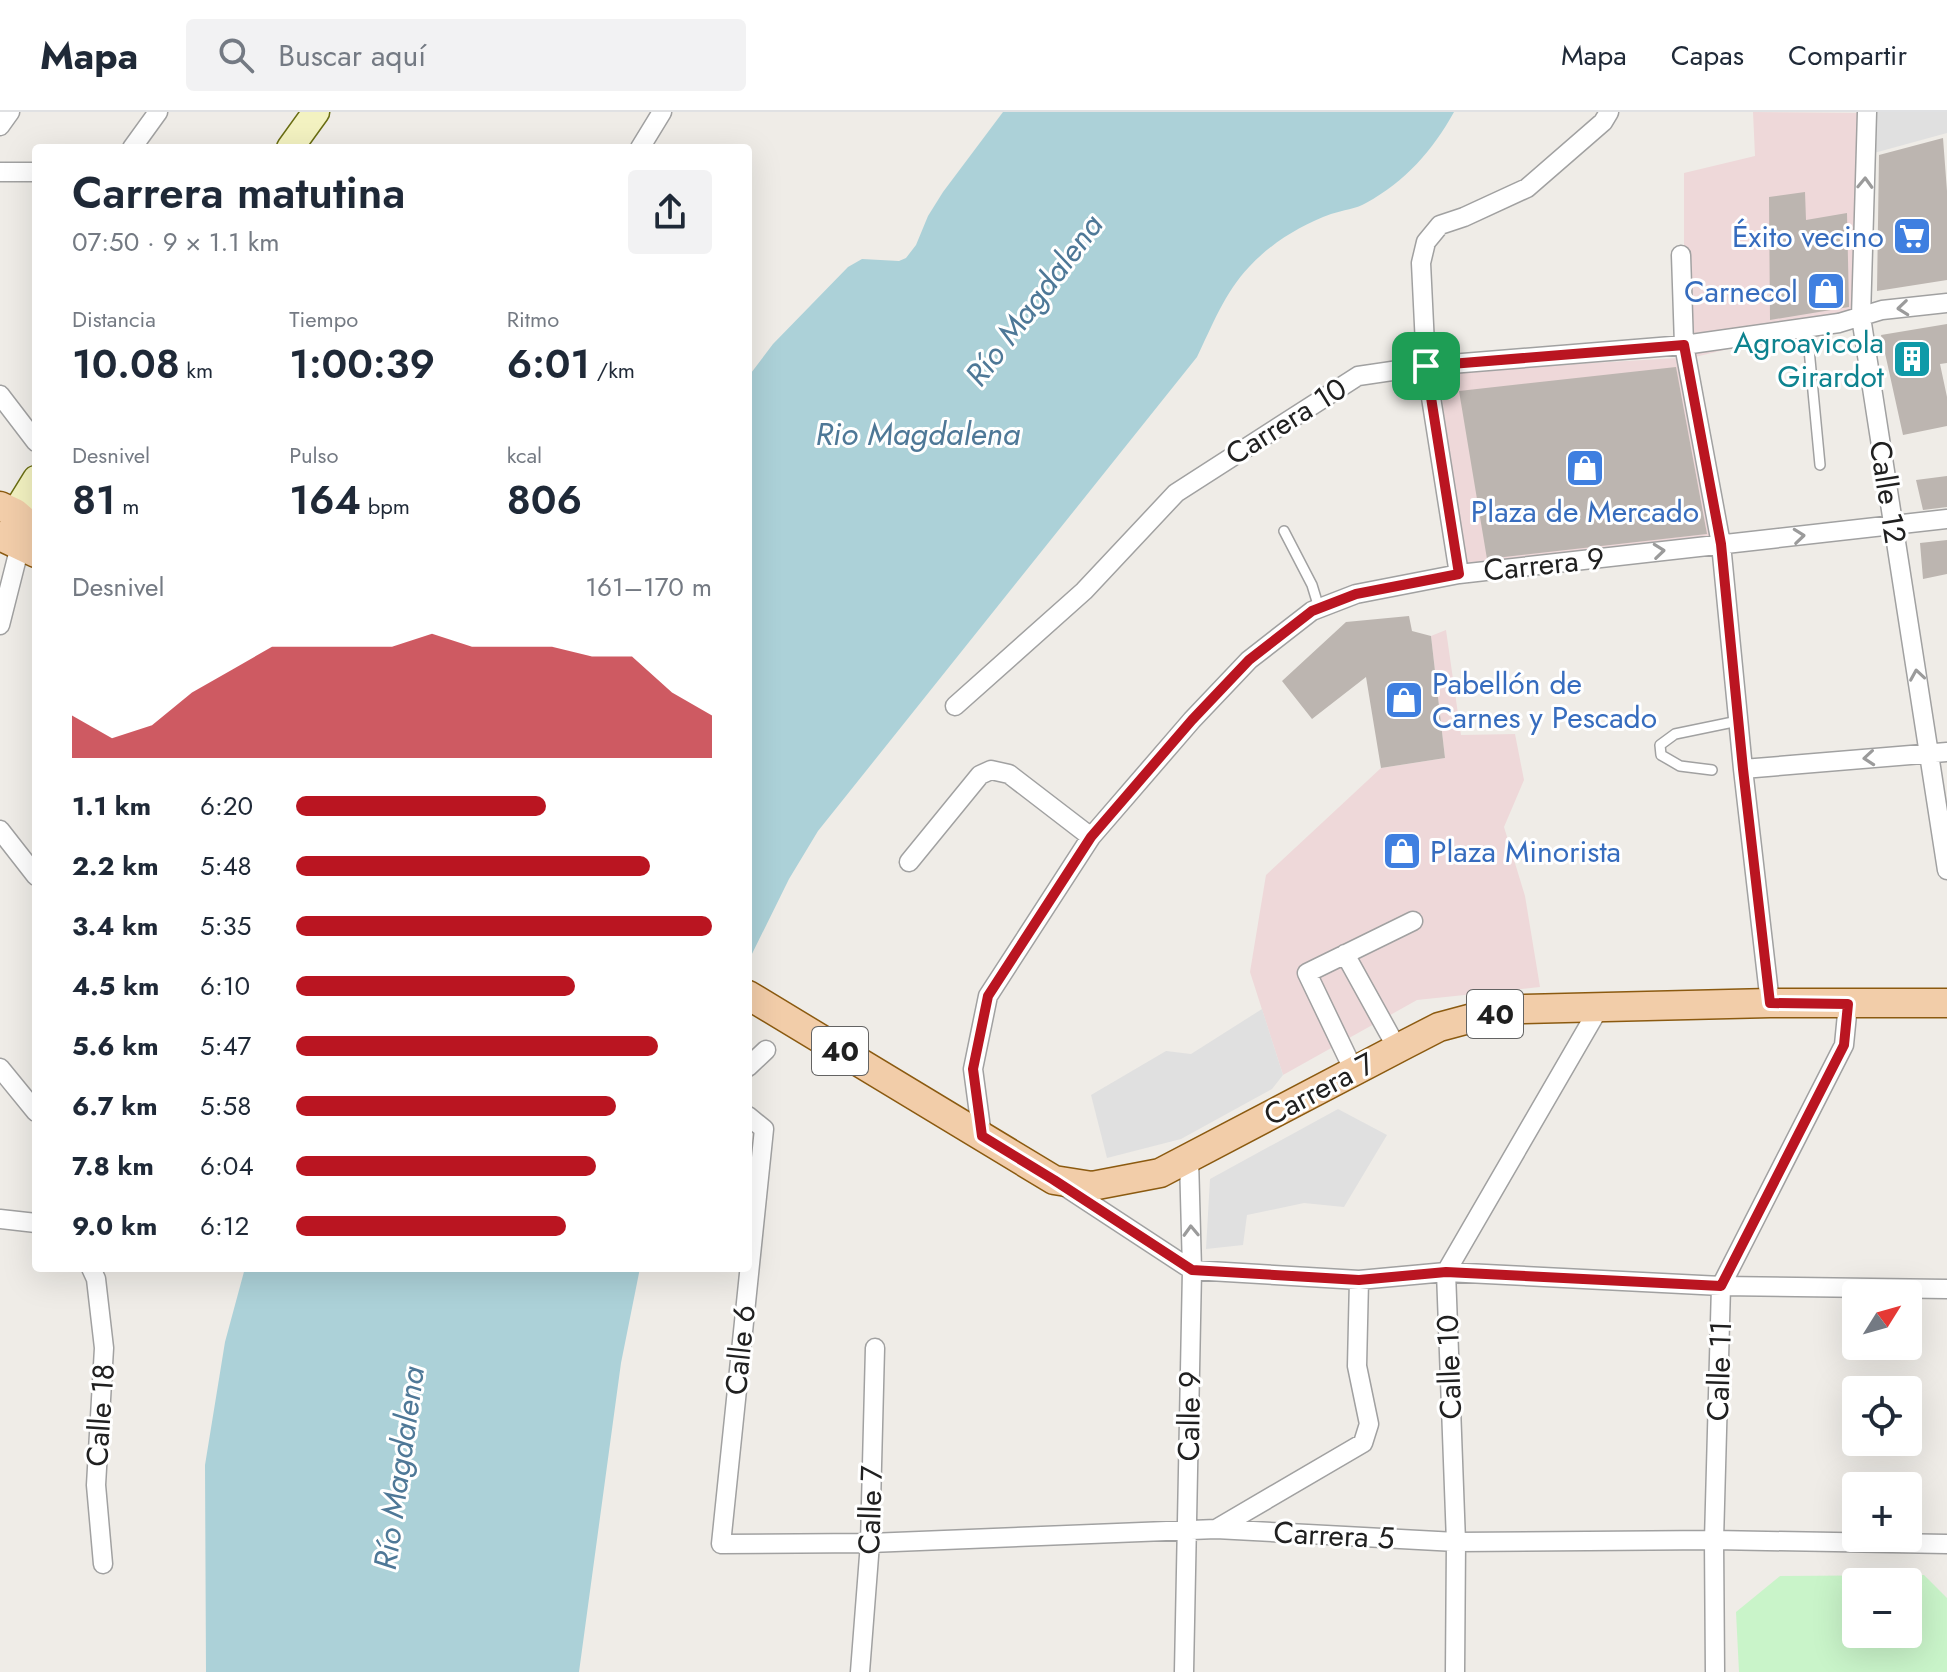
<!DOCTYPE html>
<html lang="es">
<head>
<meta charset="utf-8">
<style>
	:root { --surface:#fff; --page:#f2f2f3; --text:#1f2937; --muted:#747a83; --line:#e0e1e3; --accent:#ba1521 }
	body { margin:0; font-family:Jost,sans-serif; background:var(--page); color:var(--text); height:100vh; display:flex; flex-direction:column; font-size:30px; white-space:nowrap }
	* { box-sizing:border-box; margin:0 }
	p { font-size:26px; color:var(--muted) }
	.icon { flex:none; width:44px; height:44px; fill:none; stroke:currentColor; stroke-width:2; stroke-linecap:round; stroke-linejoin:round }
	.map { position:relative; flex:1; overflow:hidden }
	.sheet { position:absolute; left:32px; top:32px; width:720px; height:1128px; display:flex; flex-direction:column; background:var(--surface); border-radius:8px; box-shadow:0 8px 32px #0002 }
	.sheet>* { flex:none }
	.needle { width:52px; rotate:53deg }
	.fabs { position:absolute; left:1842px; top:1168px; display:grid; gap:16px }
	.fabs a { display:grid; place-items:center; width:80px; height:80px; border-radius:8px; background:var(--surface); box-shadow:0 8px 32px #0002; font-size:40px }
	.pin { position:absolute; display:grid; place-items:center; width:68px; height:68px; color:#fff; margin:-34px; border-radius:16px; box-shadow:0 4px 12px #0006 }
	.round { display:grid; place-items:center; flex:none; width:84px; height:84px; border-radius:8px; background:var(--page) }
	.headline { display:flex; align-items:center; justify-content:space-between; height:136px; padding:0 40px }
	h1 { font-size:44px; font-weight:600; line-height:60px }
	.stats { display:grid; grid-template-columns:repeat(3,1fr); gap:12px; height:136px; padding:8px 40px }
	.stats div { display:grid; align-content:center }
	.stats b { font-size:40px; font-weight:600 }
	.stats small { font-size:22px; font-weight:400 }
	.stats p { font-size:22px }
	.chart { height:224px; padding:16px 40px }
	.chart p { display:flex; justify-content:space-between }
	.chart svg { width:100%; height:144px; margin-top:8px; fill:var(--accent); opacity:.7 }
	ul { padding:0 40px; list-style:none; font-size:26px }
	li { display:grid; grid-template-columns:128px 96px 1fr; align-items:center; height:60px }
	li i { height:20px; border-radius:10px; background:var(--accent) }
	header { display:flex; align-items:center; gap:48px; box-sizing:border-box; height:112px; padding:0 40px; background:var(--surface); border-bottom:2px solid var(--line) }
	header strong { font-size:38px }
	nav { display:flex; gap:44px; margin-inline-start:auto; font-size:28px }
	.search { width:560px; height:72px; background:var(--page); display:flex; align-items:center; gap:20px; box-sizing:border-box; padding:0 28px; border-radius:8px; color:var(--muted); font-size:30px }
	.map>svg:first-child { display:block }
	.commercial { fill:#eed8d9 }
	.park { fill:#c9f4c9; fill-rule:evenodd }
	.parking { fill:#e0e0e0 }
	.water { fill:#acd1d8 }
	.building { fill:#bcb5b0 }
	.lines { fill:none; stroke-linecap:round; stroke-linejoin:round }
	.lane-casing { stroke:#a1a1a1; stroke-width:12 }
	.street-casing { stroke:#a1a1a1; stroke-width:21 }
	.secondary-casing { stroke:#696d11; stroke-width:29 }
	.primary-casing { stroke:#8b5a10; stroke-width:31 }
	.lane { stroke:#fff; stroke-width:9 }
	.street { stroke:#fff; stroke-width:18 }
	.secondary { stroke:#f3f2c1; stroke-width:26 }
	.primary { stroke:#f2cda9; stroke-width:28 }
	.oneway { stroke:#9b9b9b }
	.route-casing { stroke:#fff; stroke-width:16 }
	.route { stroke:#ba1521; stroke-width:10 }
	.labels { text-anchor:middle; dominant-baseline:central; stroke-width:6; stroke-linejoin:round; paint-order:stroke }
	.shield { fill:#fff; stroke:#636363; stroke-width:2 }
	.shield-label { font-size:28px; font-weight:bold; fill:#202020 }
	.shop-label { font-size:30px; fill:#366cbe; stroke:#fff; text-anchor:end }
	.culture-label { font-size:30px; fill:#0d838f; stroke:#fff; text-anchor:end }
	.street-label { font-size:30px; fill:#202020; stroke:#fff }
	.water-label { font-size:32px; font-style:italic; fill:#4e7897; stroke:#fff }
</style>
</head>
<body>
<header>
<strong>Mapa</strong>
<div class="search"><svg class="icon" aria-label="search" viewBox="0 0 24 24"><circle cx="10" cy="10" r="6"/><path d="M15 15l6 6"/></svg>Buscar aquí</div>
<nav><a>Mapa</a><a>Capas</a><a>Compartir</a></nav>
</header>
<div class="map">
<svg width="1947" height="1560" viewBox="0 0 1947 1560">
	<rect width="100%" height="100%" fill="#efece7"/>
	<path class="commercial" d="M1753,0L1867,1L1861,205L1695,245L1722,439L1459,462L1440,260L1695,245L1684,143V61L1755,44Z
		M1446,518L1461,623L1515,622L1524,668L1504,715L1525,784L1540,875L1417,888L1283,963L1250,860L1266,763L1381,656L1445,646L1431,524Z"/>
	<path class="park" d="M1924,1463L1947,1486V1560H1739L1736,1500L1780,1464ZM1856,1470H1908V1522H1856Z"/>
	<path class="parking" d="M1875,0H1947V21L1874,41Z
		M1262,897L1283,963L1272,977L1181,1027L1107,1046L1091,983L1166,939L1191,942Z
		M1338,997L1387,1023L1344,1095L1304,1091L1247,1103L1243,1133L1206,1137L1210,1067Z"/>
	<path class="water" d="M1003,0H1454C1433,38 1405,70 1366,91C1356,97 1343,98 1331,102C1301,113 1271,131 1249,155C1225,180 1212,214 1197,245L818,719L789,767L748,850V265L773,232L848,155L862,147L899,149L906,146L916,133L928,104L943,80Z
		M245,1156H640L621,1251L579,1560H206L205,1353L225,1230Z"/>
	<path class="building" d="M1943,26L1947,79V168L1877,179L1879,43Z
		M1805,80L1806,108L1847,101L1849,195L1770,208L1769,85Z
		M1947,212V251L1940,252L1947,285V314L1903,323L1881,223Z
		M1676,255L1707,422L1487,447L1459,279Z
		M1947,364V395L1923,398L1916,368Z
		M1947,428V462L1923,467L1920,431Z
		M1409,504L1412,519L1431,524L1445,646L1381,656L1366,565L1312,607L1282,569L1346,510Z"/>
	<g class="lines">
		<defs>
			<path id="lane" d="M1807,216L1820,353
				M1284,419L1312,473L1319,496
				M1712,658L1680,654L1661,643L1660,633L1675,622L1738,609"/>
			<path id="street" d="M1867,0L1861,205L1947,758
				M0,14L10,0
				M132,36L158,0
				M640,36L662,0
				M0,60H36
				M1681,143L1684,233L1721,432L1743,657L1770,891
				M0,283L36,330
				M1459,462L1426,254L1421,151L1426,130L1440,113L1464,105L1527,76L1603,10L1609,0
				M0,513L20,434
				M955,594L1084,479L1176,381L1358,264L1426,254L1684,233L1839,211L1882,198L1947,191
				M1743,657L1947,640
				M0,718L36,764
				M909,750L980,663L991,658L1009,662L1091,725
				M1345,842L1397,936
				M748,955L766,938
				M0,956L36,1000
				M1354,959L1307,861L1413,809
				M748,1004L764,1017L721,1432L870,1431L1216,1417L1456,1430L1714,1428L1947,1432
				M982,1024L973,957L988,884L1091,725L1192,608L1249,548L1312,499L1356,482L1459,462L1947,407
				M1064,1074L1192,1158L1359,1168L1446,1160L1721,1174L1947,1177
				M0,1107L36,1111
				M91,1156L96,1167L104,1236L96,1373L103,1452
				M1216,1417L1363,1331L1369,1312L1357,1254L1359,1168
				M860,1560L870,1431L875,1236
				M1184,1560L1192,1158L1189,1047
				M1455,1560L1456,1430L1446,1160L1599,896
				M1715,1560L1714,1428L1721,1174L1844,933L1848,892"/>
			<path id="secondary" d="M290,36L316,0
				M15,401L36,367"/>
			<path id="primary" d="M0,394L15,401L36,419
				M0,424L36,441
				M748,883L1054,1068L1092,1074L1160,1061L1404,933L1439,915L1480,904L1523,897L1770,891H1947"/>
		</defs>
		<use href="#lane" class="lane-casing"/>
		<use href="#street" class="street-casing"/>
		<use href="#secondary" class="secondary-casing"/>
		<use href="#primary" class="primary-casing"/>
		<use href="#lane" class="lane"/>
		<use href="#street" class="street"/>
		<use href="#secondary" class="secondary"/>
		<use href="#primary" class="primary"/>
	</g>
	<defs><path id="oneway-chevron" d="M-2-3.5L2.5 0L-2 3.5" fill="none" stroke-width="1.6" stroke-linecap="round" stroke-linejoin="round" transform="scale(2)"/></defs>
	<g class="oneway">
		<use href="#oneway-chevron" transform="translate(1865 71) rotate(-88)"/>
		<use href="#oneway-chevron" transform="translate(1903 196) rotate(174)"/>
		<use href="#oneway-chevron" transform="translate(1799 424) rotate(-6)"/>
		<use href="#oneway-chevron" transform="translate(1659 439) rotate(-6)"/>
		<use href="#oneway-chevron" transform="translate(1917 563) rotate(-99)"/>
		<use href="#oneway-chevron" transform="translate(1869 646) rotate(175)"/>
		<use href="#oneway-chevron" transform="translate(1191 1119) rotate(-92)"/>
	</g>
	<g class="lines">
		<defs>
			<path id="route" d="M1684,233L1721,432L1743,657L1770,891L1848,892L1844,933L1721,1174L1446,1160L1359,1168L1192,1158L1054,1068L982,1024L973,957L988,884L1091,725L1192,608L1249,548L1312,499L1356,482L1459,462L1426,254Z"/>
		</defs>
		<use href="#route" class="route-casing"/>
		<use href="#route" class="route"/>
	</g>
	<defs>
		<symbol id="supermarket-square" viewBox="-11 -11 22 22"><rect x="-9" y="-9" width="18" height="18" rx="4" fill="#3f7fe0" stroke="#fff"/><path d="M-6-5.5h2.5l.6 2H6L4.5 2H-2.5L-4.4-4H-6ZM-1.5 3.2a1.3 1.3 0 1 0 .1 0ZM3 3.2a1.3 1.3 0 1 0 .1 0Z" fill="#fff"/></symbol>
		<symbol id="shop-square" viewBox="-11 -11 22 22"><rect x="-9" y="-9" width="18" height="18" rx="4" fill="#3f7fe0" stroke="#fff"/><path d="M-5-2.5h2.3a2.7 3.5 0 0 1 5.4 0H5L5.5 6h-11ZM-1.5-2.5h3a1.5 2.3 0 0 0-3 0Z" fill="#fff"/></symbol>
		<symbol id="building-square" viewBox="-11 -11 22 22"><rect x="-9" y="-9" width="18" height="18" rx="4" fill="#0f9aa8" stroke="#fff"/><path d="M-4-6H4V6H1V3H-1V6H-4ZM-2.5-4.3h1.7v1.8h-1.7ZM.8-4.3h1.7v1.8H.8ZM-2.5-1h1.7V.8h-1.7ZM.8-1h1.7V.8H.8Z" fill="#fff"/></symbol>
	</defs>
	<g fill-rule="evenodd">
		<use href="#supermarket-square" x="1890" y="102" width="44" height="44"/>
		<use href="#shop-square" x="1804" y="157" width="44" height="44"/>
		<use href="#building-square" x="1890" y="225" width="44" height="44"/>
		<use href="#shop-square" x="1563" y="334" width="44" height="44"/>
		<use href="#shop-square" x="1382" y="566" width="44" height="44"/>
		<use href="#shop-square" x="1380" y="717" width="44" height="44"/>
	</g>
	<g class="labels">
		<g class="shield">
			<rect x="1467" y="878" width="56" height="48" rx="6"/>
			<rect x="812" y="915" width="56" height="48" rx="6"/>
		</g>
		<g class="shield-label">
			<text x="1495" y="902">40</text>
			<text x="840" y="939">40</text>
		</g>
		<g class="shop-label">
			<text x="1884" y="124">Éxito vecino</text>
			<text x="1798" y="179">Carnecol</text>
			<text x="1585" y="399" text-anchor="middle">Plaza de Mercado</text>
			<text x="1432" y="571" text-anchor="start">Pabellón de<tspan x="1432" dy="34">Carnes y Pescado</tspan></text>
			<text x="1430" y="739" text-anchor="start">Plaza Minorista</text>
		</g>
		<g class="culture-label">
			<text x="1884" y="230">Agroavicola<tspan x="1884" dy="34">Girardot</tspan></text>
		</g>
		<g class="street-label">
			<text transform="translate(1286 309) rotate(-32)">Carrera 10</text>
			<text transform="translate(1888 380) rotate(81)">Calle 12</text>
			<text transform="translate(1544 452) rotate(-6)">Carrera 9</text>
			<text transform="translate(1319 977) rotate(-28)">Carrera 7</text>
			<text transform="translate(740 1238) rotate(-84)">Calle 6</text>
			<text transform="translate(1449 1255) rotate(-92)">Calle 10</text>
			<text transform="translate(1719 1259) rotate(-88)">Calle 11</text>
			<text transform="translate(100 1303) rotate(-86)">Calle 18</text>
			<text transform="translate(1189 1304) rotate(-89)">Calle 9</text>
			<text transform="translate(870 1398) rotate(-88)">Calle 7</text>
			<text transform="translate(1334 1423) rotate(3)">Carrera 5</text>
		</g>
		<g class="water-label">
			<text transform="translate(1034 188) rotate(-53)">Río Magdalena</text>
			<text x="918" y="322">Rio Magdalena</text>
			<text transform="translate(399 1356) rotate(-82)">Río Magdalena</text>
		</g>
	</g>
</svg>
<div class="fabs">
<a><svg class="needle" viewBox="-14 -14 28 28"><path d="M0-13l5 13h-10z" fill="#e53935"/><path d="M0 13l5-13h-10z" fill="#747a83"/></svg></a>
<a><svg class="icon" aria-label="locate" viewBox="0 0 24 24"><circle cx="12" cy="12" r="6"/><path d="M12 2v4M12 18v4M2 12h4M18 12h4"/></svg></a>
<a>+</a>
<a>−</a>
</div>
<div class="pin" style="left:1426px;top:254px;background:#1e9e55"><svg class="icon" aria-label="arrive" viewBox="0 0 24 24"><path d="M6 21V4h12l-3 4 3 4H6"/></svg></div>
<section class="sheet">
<div class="headline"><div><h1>Carrera matutina</h1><p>07:50 · 9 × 1.1 km</p></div><a class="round"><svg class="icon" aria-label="share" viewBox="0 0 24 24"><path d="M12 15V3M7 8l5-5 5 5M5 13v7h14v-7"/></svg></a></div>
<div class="stats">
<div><p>Distancia</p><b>10.08<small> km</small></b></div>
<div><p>Tiempo</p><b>1:00:39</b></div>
<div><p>Ritmo</p><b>6:01<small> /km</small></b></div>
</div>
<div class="stats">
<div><p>Desnivel</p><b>81<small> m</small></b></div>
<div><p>Pulso</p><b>164<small> bpm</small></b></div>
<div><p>kcal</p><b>806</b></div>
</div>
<div class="chart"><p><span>Desnivel</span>161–170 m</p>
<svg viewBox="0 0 160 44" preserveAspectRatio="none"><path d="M0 44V31L10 38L20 34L30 24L40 17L50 10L60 10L70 10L80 10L90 6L100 10L110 10L120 10L130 13L140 13L150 24L160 31V44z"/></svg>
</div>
<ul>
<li><b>1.1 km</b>6:20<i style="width:60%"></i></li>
<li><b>2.2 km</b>5:48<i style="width:85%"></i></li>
<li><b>3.4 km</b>5:35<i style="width:100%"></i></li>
<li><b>4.5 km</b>6:10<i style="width:67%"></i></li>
<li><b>5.6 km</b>5:47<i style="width:87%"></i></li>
<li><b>6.7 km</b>5:58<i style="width:77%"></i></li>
<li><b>7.8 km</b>6:04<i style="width:72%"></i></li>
<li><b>9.0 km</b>6:12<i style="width:65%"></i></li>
</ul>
</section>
</div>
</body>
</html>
